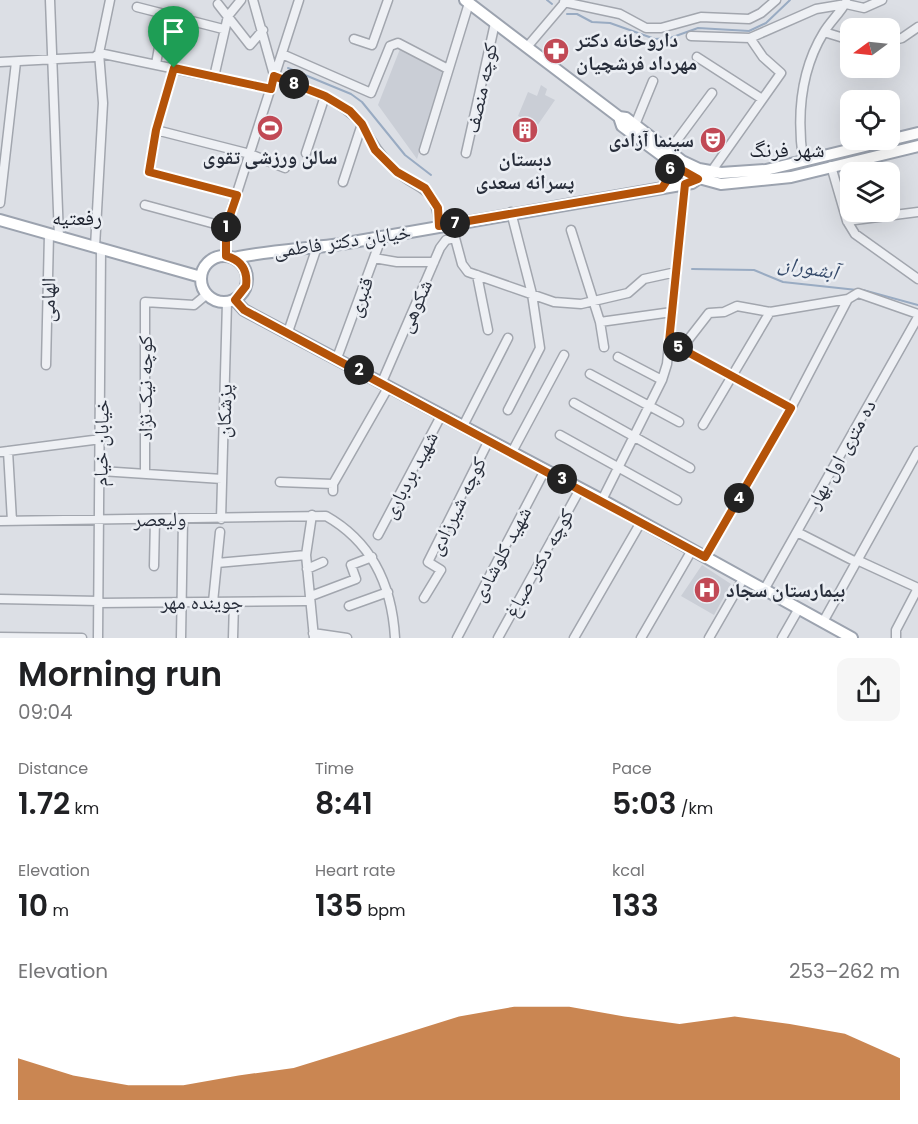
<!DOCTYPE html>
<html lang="en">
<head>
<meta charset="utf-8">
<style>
	:root { --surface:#fff; --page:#f6f6f6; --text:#202124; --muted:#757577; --accent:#b45309 }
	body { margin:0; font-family:Poppins,"Noto Naskh Arabic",sans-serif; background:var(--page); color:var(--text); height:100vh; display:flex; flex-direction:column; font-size:22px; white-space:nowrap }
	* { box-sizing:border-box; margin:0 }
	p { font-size:20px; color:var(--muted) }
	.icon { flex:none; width:33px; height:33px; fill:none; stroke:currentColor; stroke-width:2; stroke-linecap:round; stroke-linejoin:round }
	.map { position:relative; height:638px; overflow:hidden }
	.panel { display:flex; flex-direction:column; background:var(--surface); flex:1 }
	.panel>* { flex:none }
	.needle { width:39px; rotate:255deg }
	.tools { position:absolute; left:840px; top:18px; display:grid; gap:12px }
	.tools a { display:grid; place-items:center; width:60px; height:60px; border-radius:12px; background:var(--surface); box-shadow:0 6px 24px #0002; font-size:30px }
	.pin { position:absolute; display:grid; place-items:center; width:51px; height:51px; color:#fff; margin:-62px -26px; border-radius:50% 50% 50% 0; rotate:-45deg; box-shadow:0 0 6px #0007 }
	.pin .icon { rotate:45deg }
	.km { position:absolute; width:30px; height:30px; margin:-15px; border-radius:50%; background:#222; color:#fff; font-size:16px; line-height:30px; text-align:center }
	.round { display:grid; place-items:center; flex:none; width:63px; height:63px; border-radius:12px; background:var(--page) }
	.summary { display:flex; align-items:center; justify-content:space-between; height:102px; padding:0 18px }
	h1 { font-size:33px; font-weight:600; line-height:45px }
	.figures { display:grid; grid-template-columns:repeat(3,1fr); gap:9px; height:102px; padding:6px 18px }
	.figures div { display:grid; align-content:center }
	.figures b { font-size:30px; font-weight:600 }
	.figures small { font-size:16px; font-weight:400 }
	.figures p { font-size:16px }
	.chart { height:168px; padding:12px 18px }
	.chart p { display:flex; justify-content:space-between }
	.chart svg { width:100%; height:108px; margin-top:6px; fill:var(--accent); opacity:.7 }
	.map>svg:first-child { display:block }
	.built { fill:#caced6 }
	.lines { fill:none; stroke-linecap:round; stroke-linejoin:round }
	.stream { stroke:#99abc2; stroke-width:2 }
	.minor-casing { stroke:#a2a6ae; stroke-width:11 }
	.major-casing { stroke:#9ca3af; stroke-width:14 }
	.minor { stroke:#eef0f4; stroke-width:8 }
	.major { stroke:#fff; stroke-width:10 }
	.route-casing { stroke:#fff; stroke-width:12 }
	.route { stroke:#b45309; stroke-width:8 }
	.labels { text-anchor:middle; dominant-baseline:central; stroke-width:5; stroke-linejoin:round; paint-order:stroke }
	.poi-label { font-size:20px; font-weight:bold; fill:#272d3a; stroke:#ebeef3; text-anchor:start }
	.street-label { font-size:20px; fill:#272d3a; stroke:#ebeef3 }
	.neighbourhood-label { font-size:21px; fill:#191e2a; stroke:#ebeef3 }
	.water-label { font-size:21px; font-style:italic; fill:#354a6a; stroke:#ebeef3 }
</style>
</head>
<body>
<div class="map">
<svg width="918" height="638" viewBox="0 0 918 638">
	<rect width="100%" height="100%" fill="#dcdfe5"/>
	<path class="built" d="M400,49L443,71L417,159L378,105Z
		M541,85L547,89L545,95L555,100L537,126L518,116L528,92L537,96Z
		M702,565L731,584L714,615L681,596Z"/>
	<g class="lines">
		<path class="stream" d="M547,0L552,4
			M567,14H577L592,22L610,23L655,39L670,38L698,28L749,31L766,23L790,0
			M288,68L351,94L362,102L405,155L431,175
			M692,269L754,270L783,282L857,290
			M863,290L918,305"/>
		<defs>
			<path id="minor" d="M50,0L59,237
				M253,0L274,75
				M564,2L620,14L646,28H661L701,17L749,19L761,13L776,0
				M218,4L250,45L263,30
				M137,7L223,29
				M824,32L850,40
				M691,36L750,38L816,9L846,4L864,8L882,0
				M354,39L372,45L388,0
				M890,41L902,38L918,27
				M527,47L567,0
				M282,54L371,93L390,46L398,43L448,69
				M697,57L762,99
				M0,62L95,57L99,53L271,89
				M156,64L165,14
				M174,68L156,130L149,172L237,195
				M274,76C305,88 339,98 362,124L343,182
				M214,77L228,16L241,0
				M362,124C371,142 380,156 395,170C420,192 436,184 439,226
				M635,125L653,81
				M156,130L250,154L285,168
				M424,150L469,3
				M669,151L712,93
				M306,153L325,96
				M466,153L495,23
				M803,160C797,117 800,71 824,32C830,22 840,13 846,2
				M831,166L847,221L855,234L918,279
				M711,172L781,73L763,57L750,38
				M0,203L16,62
				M145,205L226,227
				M847,221L918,212
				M451,223L462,264L468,272L554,302L581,304L628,293L644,279L676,272
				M571,230L600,322L604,347
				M95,247L103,103L99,53L110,0
				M226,256V227L299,0
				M374,258L397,262H434
				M477,275L488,330
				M600,322L672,312
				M288,332L317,247
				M669,342L791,408
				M681,349L709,313L724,312L737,306L770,312L848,299
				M618,357L662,380
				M337,358L382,236
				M46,365L49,234
				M590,374L679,422
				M382,382L440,248L446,240L455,238
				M574,403L690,468
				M508,410L540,348L532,294L511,212
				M703,425L770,312
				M463,426L508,338
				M560,435L677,500
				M8,451L12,521
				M0,452L101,439
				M512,452L564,355
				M101,471L222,479
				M145,474V302L194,305L206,295
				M280,482L333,484
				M333,491V484L389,386
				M602,500L662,380L667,364L685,184
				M312,515L306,555L314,638
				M221,519L227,302
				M0,521L326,516C372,542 392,586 395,638
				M797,532L856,562
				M378,535L442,414
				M705,557L791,408L848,299L858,293L918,314
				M857,560L918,588L896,630V638
				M217,563L306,555
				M154,566L155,519
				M307,569L323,562
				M764,590L918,317
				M311,596L356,579L351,565L372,557
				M424,598L441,570L428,562L489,440
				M0,599L99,601
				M213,602L220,532
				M99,603L305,601
				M349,606L388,592
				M823,622L918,451
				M313,633L347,638
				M0,637L82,638
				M98,638L101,249
				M181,638L183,519
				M233,638L234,602
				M457,638L545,470
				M498,638L580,489
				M574,638L641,522
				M641,638L692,550
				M709,638L743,579
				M782,638L798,610"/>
			<path id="major" d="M465,0L619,117L626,118L682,161L699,169L721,173L766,170L918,133
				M619,117L622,126L688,175L721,184L791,177L918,146
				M0,220L201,277
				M201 279a23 23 0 1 1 46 0a23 23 0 1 1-46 0Z
				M234,258C271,250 309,249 347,243C462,222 577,202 692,183L698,179
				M235,300L244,310L602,500L852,638"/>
		</defs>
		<use href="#minor" class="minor-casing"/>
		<use href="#major" class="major-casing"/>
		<use href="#minor" class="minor"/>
		<use href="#major" class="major"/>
	</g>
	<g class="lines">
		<defs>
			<path id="route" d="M174,68L271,89L274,76L325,96L350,111L362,124L375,150L397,172L425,188L438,208L439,226L662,188L670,176L666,161L698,179L685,184L669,342L791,408L705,557L244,310L235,300L246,286C248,271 242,260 226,256V227L237,195L149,172L156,130Z"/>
		</defs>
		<use href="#route" class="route-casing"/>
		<use href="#route" class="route"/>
	</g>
	<defs>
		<symbol id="pharmacy-disc" viewBox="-11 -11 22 22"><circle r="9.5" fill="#c14955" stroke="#ebeef3"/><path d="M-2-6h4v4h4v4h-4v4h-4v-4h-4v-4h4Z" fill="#fff"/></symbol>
		<symbol id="stadium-disc" viewBox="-11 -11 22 22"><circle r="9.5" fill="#c14955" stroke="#ebeef3"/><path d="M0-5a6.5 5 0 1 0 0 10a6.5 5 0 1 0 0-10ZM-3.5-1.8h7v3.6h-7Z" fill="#fff"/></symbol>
		<symbol id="building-disc" viewBox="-11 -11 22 22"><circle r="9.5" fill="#c14955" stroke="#ebeef3"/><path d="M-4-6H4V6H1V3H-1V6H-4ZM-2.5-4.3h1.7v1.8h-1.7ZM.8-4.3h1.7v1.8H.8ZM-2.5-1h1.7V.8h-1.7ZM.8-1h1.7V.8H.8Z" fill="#fff"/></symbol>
		<symbol id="theatre-disc" viewBox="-11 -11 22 22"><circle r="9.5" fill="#c14955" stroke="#ebeef3"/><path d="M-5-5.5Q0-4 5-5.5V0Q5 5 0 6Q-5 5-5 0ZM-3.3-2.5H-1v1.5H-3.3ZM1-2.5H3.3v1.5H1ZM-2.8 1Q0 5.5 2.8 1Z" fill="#fff"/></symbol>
		<symbol id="hospital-disc" viewBox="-11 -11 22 22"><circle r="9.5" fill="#c14955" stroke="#ebeef3"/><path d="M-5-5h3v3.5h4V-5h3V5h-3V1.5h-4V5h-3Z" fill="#fff"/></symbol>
	</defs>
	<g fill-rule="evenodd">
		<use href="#pharmacy-disc" x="541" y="36" width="30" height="30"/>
		<use href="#stadium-disc" x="255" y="113" width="30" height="30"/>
		<use href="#building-disc" x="510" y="115" width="30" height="30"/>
		<use href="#theatre-disc" x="698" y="125" width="30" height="30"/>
		<use href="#hospital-disc" x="692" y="575" width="30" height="30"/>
	</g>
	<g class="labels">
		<g class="poi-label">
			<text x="576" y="40">داروخانه دکتر<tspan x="576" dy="23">مهرداد فرشچیان</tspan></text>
			<text x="694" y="140" text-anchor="end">سینما آزادی</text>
			<text x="270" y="157" text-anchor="middle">سالن ورزشی تقوی</text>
			<text x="525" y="159" text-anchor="middle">دبستان<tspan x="525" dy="23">پسرانه سعدی</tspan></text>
			<text x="726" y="590">بیمارستان سجاد</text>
		</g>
		<g class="street-label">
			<text transform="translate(481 88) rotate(-78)">کوچه منصف</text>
			<text transform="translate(342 241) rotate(-8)">خیابان دکتر فاطمی</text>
			<text transform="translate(360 297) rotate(-70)">قنبری</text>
			<text transform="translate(48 300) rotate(-89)">الهامی</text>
			<text transform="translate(415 306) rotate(-66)">شکوهی</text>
			<text transform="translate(145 388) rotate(-90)">کوچه نیک نژاد</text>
			<text transform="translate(224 411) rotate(-88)">پزشکان</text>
			<text transform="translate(101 443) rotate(-89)">خیابان خیام</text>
			<text transform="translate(841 454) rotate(-61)">ده متری اول بهار</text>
			<text transform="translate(410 475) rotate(-62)">شهید بردباری</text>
			<text transform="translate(457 506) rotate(-64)">کوچه شیرزادی</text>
			<text transform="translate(160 519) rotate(-1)">ولیعصر</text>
			<text transform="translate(501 554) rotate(-62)">شهید کلوشادی</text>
			<text transform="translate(539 563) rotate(-61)">کوچه دکتر صباغ</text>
			<text x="202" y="602">جوینده مهر</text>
		</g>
		<g class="neighbourhood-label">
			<text x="787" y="149">شهر فرنگ</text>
			<text x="77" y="217">رفعتیه</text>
		</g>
		<g class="water-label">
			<text transform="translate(808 267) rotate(10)">آبشوران</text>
		</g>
	</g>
</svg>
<div class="tools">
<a><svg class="needle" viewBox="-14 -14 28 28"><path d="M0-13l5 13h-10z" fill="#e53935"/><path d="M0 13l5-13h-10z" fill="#757577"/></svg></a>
<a><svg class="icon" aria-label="locate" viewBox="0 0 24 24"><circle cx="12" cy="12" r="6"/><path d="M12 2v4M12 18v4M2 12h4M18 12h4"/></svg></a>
<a><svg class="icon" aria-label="layers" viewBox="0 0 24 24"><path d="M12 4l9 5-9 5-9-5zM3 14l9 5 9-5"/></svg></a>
</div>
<div class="pin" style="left:174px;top:68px;background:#1e9e55"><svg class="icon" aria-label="arrive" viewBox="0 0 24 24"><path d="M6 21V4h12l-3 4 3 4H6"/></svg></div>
<b class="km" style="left:226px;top:227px">1</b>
<b class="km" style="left:359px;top:370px">2</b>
<b class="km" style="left:562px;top:479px">3</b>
<b class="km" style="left:739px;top:498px">4</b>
<b class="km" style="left:678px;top:347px">5</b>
<b class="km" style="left:670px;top:169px">6</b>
<b class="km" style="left:455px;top:223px">7</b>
<b class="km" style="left:294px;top:84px">8</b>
</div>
<section class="panel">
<div class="summary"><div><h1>Morning run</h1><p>09:04</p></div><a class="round"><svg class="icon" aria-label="share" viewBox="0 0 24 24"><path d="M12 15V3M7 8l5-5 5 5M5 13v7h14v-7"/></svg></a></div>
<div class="figures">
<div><p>Distance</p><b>1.72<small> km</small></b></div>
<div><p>Time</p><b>8:41</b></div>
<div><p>Pace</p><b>5:03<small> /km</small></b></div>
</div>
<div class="figures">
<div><p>Elevation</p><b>10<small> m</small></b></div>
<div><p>Heart rate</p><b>135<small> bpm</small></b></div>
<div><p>kcal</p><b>133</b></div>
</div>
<div class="chart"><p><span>Elevation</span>253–262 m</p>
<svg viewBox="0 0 160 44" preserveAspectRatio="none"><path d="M0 44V27L10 34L20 38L30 38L40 34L50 31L60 24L70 17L80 10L90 6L100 6L110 10L120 13L130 10L140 13L150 17L160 27V44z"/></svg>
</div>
</section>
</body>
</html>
